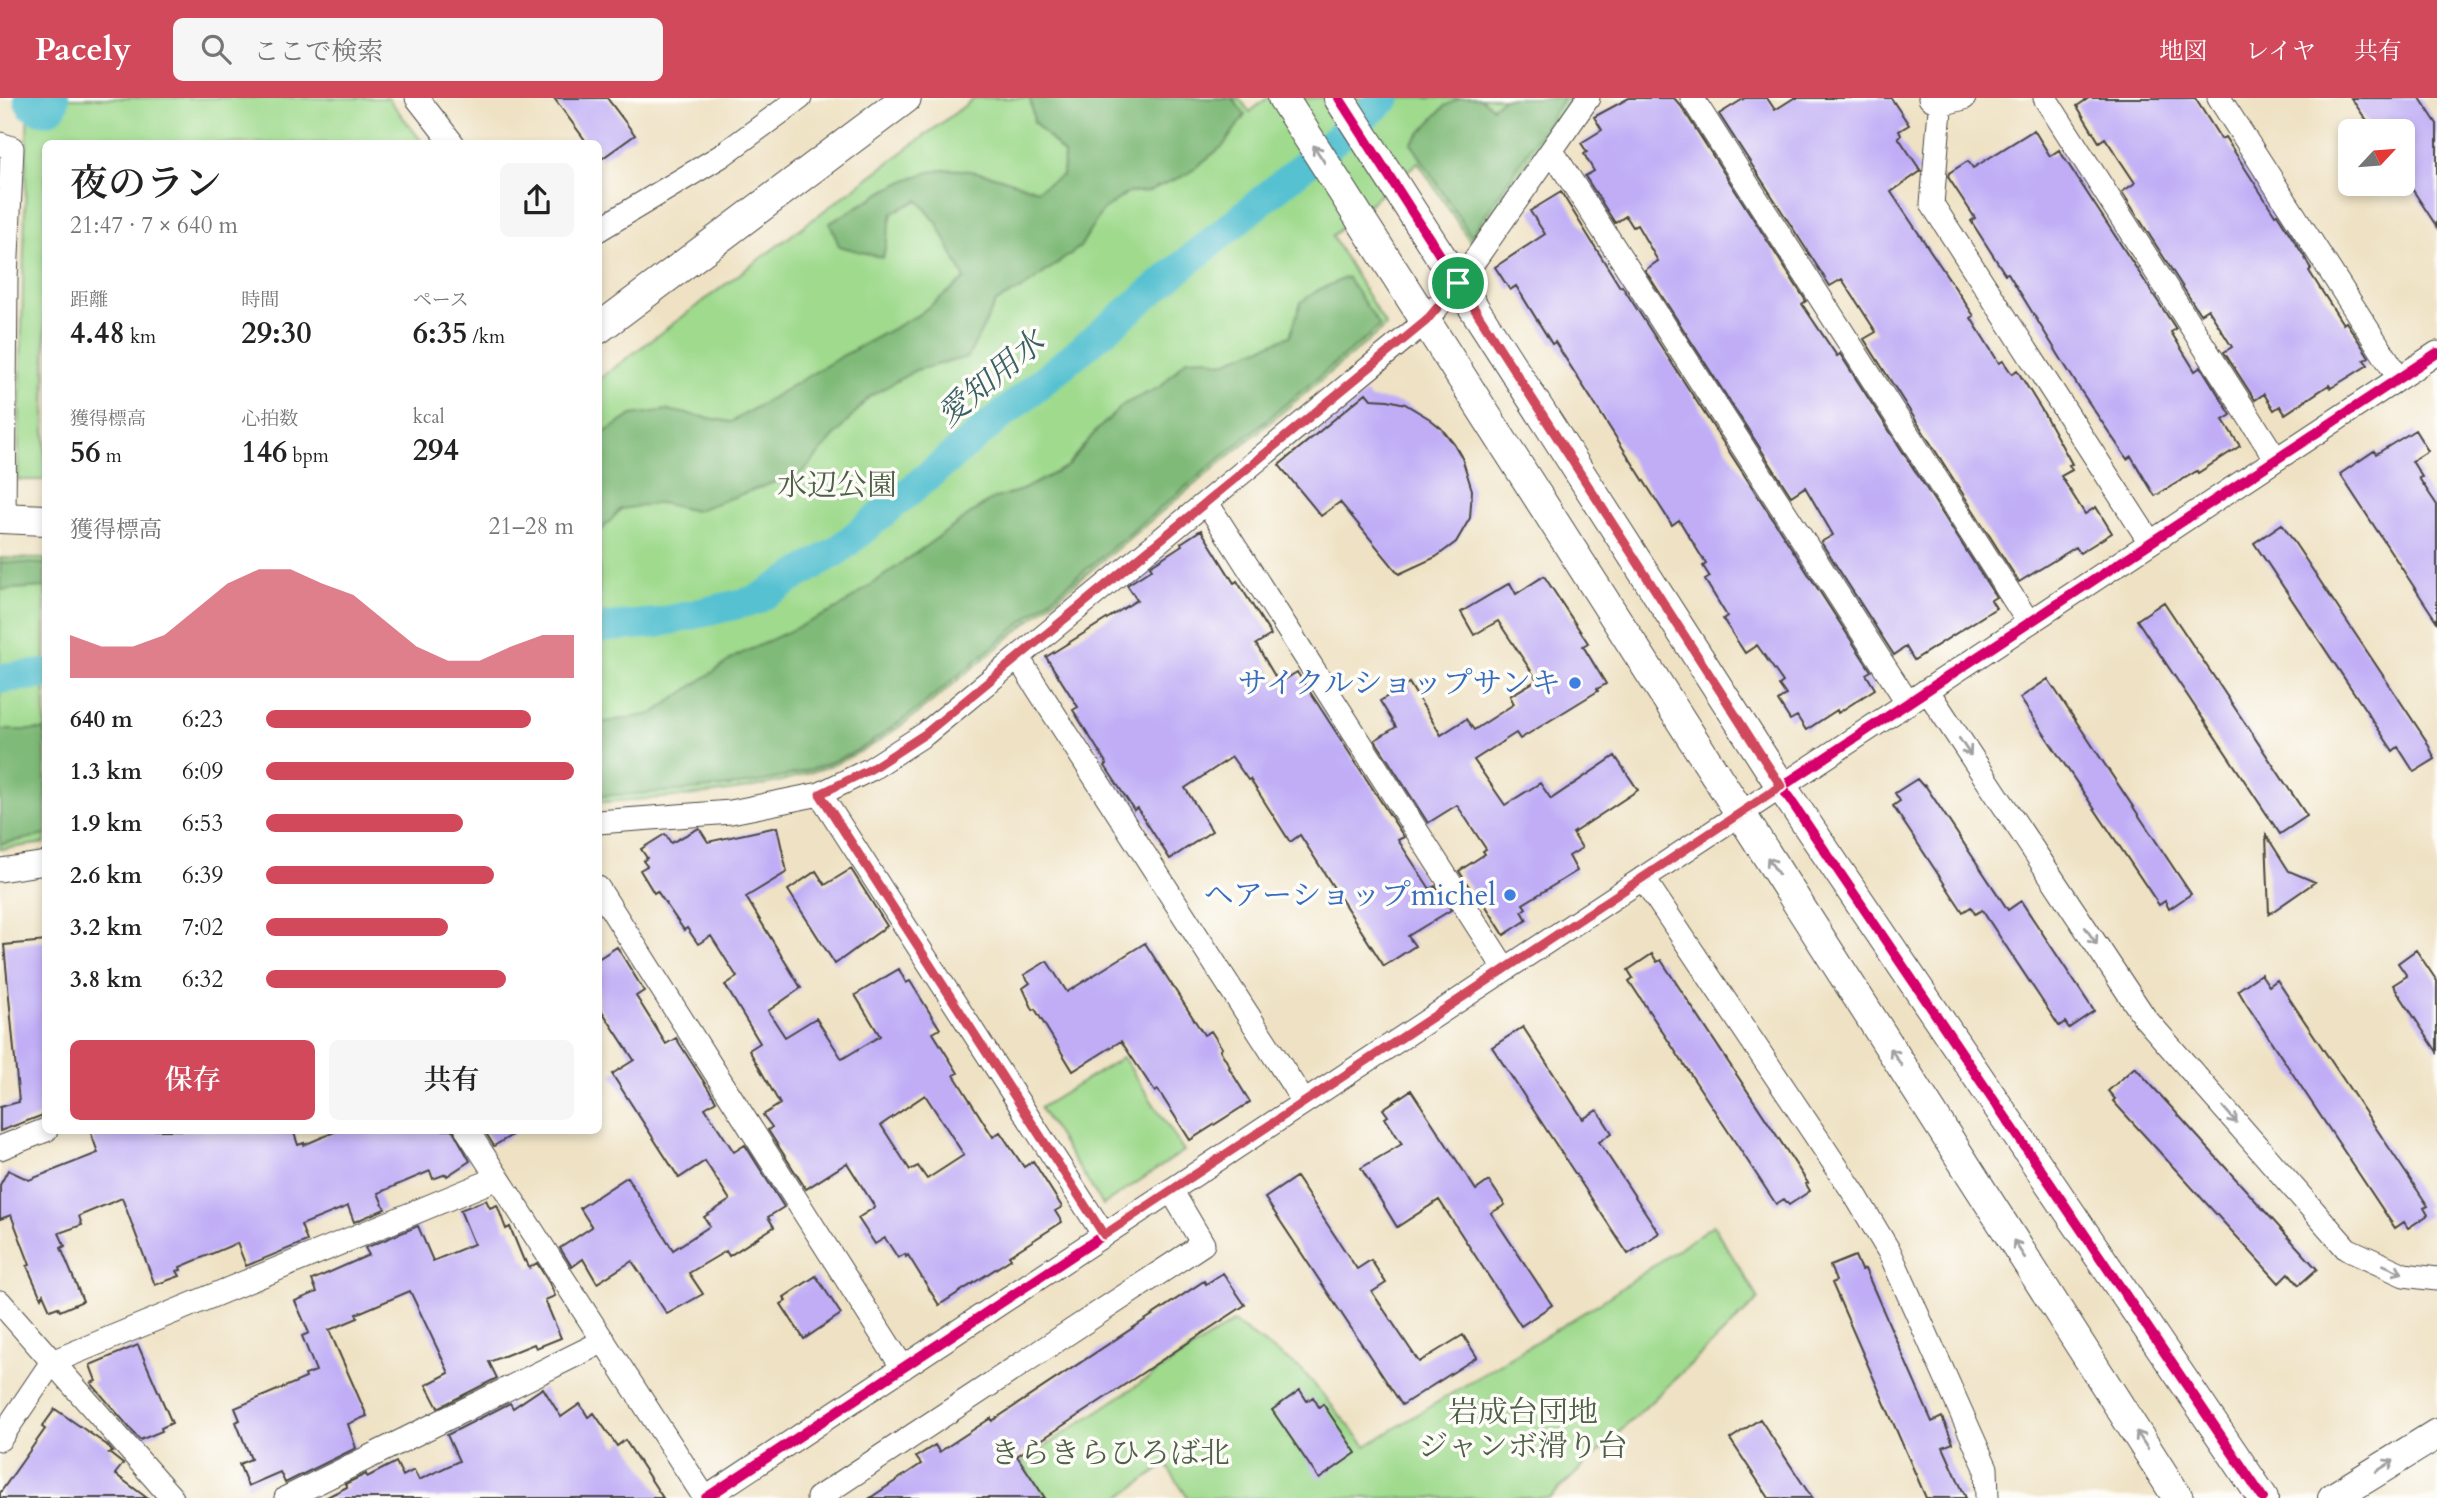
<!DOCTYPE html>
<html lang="ja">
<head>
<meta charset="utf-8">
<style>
	:root { --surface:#fff; --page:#f6f6f6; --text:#222; --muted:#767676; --accent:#d1495b }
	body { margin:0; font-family:Cardo,"Noto Serif JP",serif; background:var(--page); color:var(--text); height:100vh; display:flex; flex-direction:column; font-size:26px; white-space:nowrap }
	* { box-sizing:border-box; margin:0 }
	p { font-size:23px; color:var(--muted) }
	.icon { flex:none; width:38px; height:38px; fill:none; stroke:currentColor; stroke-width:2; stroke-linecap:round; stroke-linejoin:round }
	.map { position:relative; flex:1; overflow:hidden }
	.drawer { position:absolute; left:42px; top:42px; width:560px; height:994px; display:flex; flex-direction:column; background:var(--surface); border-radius:10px; box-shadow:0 4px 10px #0003 }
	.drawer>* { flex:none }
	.needle { width:46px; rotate:64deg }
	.tools { position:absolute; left:2338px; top:21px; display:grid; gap:14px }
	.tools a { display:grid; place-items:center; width:77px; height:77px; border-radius:10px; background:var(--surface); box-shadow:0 4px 10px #0003; font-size:35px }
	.pin { position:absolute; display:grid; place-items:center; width:60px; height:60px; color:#fff; margin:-30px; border:4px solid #fff; border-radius:50%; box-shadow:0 2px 7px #0007 }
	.round { display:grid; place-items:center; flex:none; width:74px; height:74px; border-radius:10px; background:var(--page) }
	.head { display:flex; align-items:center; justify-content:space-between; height:119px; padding:0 28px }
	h1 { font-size:38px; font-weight:600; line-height:52px }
	.metrics { display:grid; grid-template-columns:repeat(3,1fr); gap:10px; height:119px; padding:7px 28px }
	.metrics div { display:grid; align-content:center }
	.metrics b { font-size:30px; font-weight:600 }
	.metrics small { font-size:19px; font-weight:400 }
	.metrics p { font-size:19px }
	.chart { height:196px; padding:14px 28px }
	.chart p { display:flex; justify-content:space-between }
	.chart svg { width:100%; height:126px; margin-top:7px; fill:var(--accent); opacity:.7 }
	.primary-button { display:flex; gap:14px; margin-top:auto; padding:14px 28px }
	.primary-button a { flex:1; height:80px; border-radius:10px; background:var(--accent); color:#fff; font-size:28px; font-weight:600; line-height:80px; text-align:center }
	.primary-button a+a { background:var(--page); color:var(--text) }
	ul { padding:0 28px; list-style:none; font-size:23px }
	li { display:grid; grid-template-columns:112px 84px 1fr; align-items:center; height:52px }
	li i { height:18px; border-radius:9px; background:var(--accent) }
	header { display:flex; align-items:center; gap:42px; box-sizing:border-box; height:98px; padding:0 35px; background:var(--accent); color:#fff }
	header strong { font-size:33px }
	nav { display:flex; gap:38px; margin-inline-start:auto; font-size:24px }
	.search { width:490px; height:63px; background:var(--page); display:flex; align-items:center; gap:18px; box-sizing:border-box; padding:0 24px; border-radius:10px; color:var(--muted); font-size:26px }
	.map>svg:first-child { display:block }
	.green { fill:#9fda8d; stroke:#65825c; stroke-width:2 }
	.forest { fill:#7fba78; stroke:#557252; stroke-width:2 }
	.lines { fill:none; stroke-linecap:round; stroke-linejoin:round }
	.canal { stroke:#56c1d1; stroke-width:30 }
	.river { stroke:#56c1d1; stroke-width:51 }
	.building { fill:#c0adf6; fill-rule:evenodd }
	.minor-casing { stroke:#484642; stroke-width:25 }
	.tertiary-casing { stroke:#484642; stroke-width:32 }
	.minor { stroke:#fff; stroke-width:23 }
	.tertiary { stroke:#fff; stroke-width:30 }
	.cycleway-casing { stroke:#fdfcf7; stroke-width:15 }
	.cycleway { stroke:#d6006c; stroke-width:10 }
	.oneway { stroke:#a0a0a0 }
	.route-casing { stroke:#fff; stroke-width:14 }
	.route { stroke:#d1495b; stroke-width:9 }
	.shop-dot { fill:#3f7fe0; stroke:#fdfcf7; stroke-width:2.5 }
	.labels { text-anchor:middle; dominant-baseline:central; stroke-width:7; stroke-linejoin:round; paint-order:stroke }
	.park-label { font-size:30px; fill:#4e6048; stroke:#fdfcf7 }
	.shop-label { font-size:30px; fill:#366cbe; stroke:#fdfcf7; text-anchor:end }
	.water-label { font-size:32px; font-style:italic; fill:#3a6065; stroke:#fdfcf7 }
</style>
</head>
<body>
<header>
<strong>Pacely</strong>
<div class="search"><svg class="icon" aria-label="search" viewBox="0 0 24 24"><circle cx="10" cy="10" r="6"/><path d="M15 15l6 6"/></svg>ここで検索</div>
<nav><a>地図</a><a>レイヤ</a><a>共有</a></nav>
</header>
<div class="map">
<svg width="2437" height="1400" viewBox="0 0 2437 1400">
	<rect width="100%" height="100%" fill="#fdfcf7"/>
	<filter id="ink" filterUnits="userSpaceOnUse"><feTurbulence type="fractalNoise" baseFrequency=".0143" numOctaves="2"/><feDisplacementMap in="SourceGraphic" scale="14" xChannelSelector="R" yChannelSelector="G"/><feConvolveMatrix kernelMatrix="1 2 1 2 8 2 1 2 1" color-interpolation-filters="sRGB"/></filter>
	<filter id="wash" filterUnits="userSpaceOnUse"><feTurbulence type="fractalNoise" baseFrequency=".00686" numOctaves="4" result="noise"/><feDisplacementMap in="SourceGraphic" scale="28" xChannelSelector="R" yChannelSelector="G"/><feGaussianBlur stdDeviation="1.57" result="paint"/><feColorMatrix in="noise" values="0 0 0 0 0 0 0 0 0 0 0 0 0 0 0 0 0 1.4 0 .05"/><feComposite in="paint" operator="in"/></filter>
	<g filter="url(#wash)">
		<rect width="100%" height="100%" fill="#efe2c4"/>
		<path class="green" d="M28,0H388L423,45L46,46L45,382H18Z
			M975,0H1239L1250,14L1267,0H1571L1471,145L1418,64L1332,138L1386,228L917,616C900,628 882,642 864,652C782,696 689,698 599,704V281Z
			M0,460L45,461V745L0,751Z
			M1123,959L1184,1053L1103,1107L1040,1010Z
			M1713,1127L1759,1201L1550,1400H1188L1166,1367L1119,1400H1045L1021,1364L1233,1224L1302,1272L1366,1348L1604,1202Z"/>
		<path class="forest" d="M1030,0H1232L1245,17L1223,48L1186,77L1148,93L1127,95L1102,113L1080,149L1025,189L996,204L968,259L916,272L869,299L803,374L695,413L661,405L621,411L599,435V338L632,317L667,312L731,324L842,258L918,217L965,181L937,125L918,102L892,115L883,160L839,148L830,125C862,107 906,75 942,72C974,69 1008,82 1037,92L1063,77L1064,56L1034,24Z
			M1460,0H1480L1492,9L1504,0H1564L1471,138L1411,45L1445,8Z
			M1347,179L1380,228L915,613C898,625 880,639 862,650C782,693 686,692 599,698V625L652,616L736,558L837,511L992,401L1022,392L1066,369L1096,333L1124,306L1160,289L1187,261L1207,260L1222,265L1290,238L1301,204L1318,192Z
			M0,464L45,466V489L0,492Z
			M0,632H45L46,737L0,746Z"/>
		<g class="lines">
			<path class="canal" d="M598,530L657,525L756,502L837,453L1386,0
				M0,580L46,576"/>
			<path class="river" d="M39,0L44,2"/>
		</g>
		<g id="blocks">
			<path class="building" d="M554,0H607L635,37L600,62L598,46H588Z
				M1629,0H1674L1681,8L1806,203L1802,206L1837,258L1840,256L1996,499L1991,502L1996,510L1914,562L1906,549L1894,557L1821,444L1833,437L1805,389L1791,398L1645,172L1658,163L1637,127L1633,129L1626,118L1615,125L1585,78L1594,73L1584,56L1587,54L1581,45L1602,32L1594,19Z
				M1745,0H1767L1775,12L1794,0H1891L1909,27L1899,33L1901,37L1898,39L1921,73L1891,94L1974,218L1971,220L1999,265L2003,263L2012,276L2017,272L2043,314L2072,366L2069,367L2072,372L2061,378L2085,416L2096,409L2112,435L2080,455L2076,449L2019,484L1864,241L1876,234L1842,181L1830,188L1719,16Z
				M2089,0H2195L2221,41L2225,39L2275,117L2277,116L2304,158L2311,171L2309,173L2343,226L2346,224L2369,259L2364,262L2368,267L2331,290L2329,287L2285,316L2280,308L2274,312L2264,296L2255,302L2224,254L2232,249L2208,211L2200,216L2122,94L2135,85L2105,40L2099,44L2077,8Z
				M2351,0H2420L2437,26V129L2403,77V33H2374Z
				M2034,32L2050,58L2059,52L2176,231L2171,234L2195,273L2201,269L2231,317L2223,322L2240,348L2198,375L2197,373L2155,398L2131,358L2127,361L2079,290L2008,175L2005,176L1971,123L1975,120L1948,79L1949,75L1968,63L1973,70Z
				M1561,94L1620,189L1622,188L1871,573L1866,576L1875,591L1838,615L1837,612L1806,632L1797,618L1790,622L1778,603L1786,597L1779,587L1783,584L1757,547L1745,555L1723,521L1727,518L1705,482L1710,479L1703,468L1706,466L1679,422L1672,427L1555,244L1552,246L1516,188L1510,192L1495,169L1545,136L1530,113Z
				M1366,295L1371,301L1388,302L1405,306L1430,321L1441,330L1454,346L1462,360L1472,392L1470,420L1456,444L1436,459L1399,476L1340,404L1321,418L1279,367Z
				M2415,332L2428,353L2412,363L2422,379L2419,380L2437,407V524L2340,376L2374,353L2376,356Z
				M2282,426L2426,642L2435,661L2414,674L2398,649L2393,653L2254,445Z
				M1201,432L1234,485L1237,483L1271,537L1256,546L1279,585L1297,574L1404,739L1398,742L1430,791L1435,788L1451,812L1408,838L1415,848L1384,868L1300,737L1290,744L1250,681L1248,682L1232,659L1185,690L1212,733L1170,761L1137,710L1134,712L1105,668L1107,666L1073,612L1078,609L1046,559L1137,502L1127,487L1152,471L1150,468L1182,447L1181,445Z
				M1544,478L1588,545L1583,548L1606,586L1597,591L1598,593L1520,641L1516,635L1474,662L1505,707L1540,685L1551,701L1615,658L1638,692L1573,735L1582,750L1569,758L1577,773L1523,806L1526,810L1522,813L1527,822L1504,837L1479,797L1475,798L1459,773L1485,756L1483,753L1486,751L1457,707L1428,725L1375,642L1396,629L1380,603L1409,585L1441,637L1466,621L1474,632L1514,606L1510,598L1537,582L1498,523L1474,537L1461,514L1510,485L1516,496Z
				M2164,504L2307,718L2280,736L2137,522Z
				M2048,581L2191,796L2169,811L2165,803L2159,807L2020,600Z
				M1917,681L1923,688L1925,687L2008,812L2021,803L2094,913L2069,930L2065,924L2059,928L1982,812L1975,816L1971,809L1963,814L1893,708L1900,703L1895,695Z
				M777,729L787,774L746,799L801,890L768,913L785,939L816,920L842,961L880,938L855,897L899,871L906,885L910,883L940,931L933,935L958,975L954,977L993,1039L1000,1034L1024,1069L1033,1063L1062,1109L1055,1113L1062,1124L1009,1158L1011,1161L939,1207L908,1157L906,1159L905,1156L898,1160L885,1140L875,1146L858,1120L875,1109L847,1065L806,1091L768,1032L772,1029L763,1017L780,1006L749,952L760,945L725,887L737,879L711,838L698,846L687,830L684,832L657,793L654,795L640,772L647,768L643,763L647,760L641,751L665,736L671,745L699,730L708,744ZM925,997L964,1057L927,1081L918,1068L910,1072L881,1027Z
				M2266,737L2289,773L2315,784L2269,816Z
				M851,771L887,828L835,866L788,792L816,773L825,787Z
				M46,843V1016L0,1033V1009L19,1004L4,847Z
				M1145,845L1204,937L1211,933L1222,950L1220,952L1230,969L1229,970L1250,1004L1190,1042L1158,992L1155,994L1121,943L1073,973L1035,911L1033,912L1023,890L1030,885L1024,877L1047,863L1067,894Z
				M617,849L644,893L636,898L666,946L676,940L716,1003L705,1010L734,1054L745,1047L784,1109L768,1119L774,1129L729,1158L726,1153L689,1175L703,1196L667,1216L632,1163L597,1185L583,1161L572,1169L560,1150L592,1129L580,1110L627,1079L673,1152L710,1128L704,1119L730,1102L705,1063L679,1080L612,976L634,962L598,907V861Z
				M2416,852L2437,883V954L2393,887L2407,878L2398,865Z
				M1652,856L1657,864L1661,862L1808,1085L1806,1086L1810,1093L1789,1107L1784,1101L1776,1106L1629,883L1633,880L1628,872Z
				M2261,876L2269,888L2277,882L2428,1108L2424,1110L2428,1117L2408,1130L2404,1124L2395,1130L2245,904L2238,892Z
				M1523,929L1583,1021L1597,1012L1612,1035L1599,1044L1659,1135L1628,1156L1492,949Z
				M2135,969L2317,1171L2299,1187L2289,1175L2279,1185L2113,1003L2115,1001L2108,993Z
				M1411,992L1476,1092L1489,1083L1505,1107L1491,1115L1552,1207L1521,1228L1439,1102L1397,1129L1361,1070L1402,1046L1385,1020L1388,1018L1383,1011Z
				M90,1032H293L298,1047L304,1045V1047L339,1032H453L470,1063L447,1078L446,1076L433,1081L430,1073L378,1095L385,1111L354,1124L348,1108L301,1127L307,1143L246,1168L237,1145L180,1169L181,1172L177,1173L180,1178L155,1187L122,1100L79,1118L82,1127L59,1135L65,1148L61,1150L83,1203L60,1213L58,1209L50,1212L43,1196L41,1200L27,1168L30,1167L11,1117L0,1121V1087L8,1072L29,1082L98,1055Z
				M484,1032H520L494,1048Z
				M1296,1079L1357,1171L1371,1162L1386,1185L1372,1194L1419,1264L1463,1237L1477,1259L1402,1307L1265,1100Z
				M486,1102L490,1110L497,1107L506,1131L510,1129L524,1163L526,1162L529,1170L537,1165L551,1188L555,1198L545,1202L561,1240L536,1250L534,1246L489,1264L497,1280L438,1310L426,1287L449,1275L410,1193L356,1216L358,1220L329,1232L367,1318L348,1326L356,1350L285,1385L280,1374L248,1388L239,1366L251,1361L236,1324L240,1322L235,1310L306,1280L305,1277L316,1273L302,1238L309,1235L295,1203L317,1194L312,1182L369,1157L365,1150L418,1128L433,1163L474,1146L460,1112Z
				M1855,1158L1861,1172L1865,1171L1932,1324L1942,1319L1953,1345L1943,1349L1966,1400H1926L1832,1185L1836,1183L1830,1168Z
				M1223,1175L1245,1207L1017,1358L1045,1400H870L921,1366L916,1359L935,1347L939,1354L991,1320L992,1323L1204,1183L1206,1186Z
				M816,1178L841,1216L804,1241L781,1206L786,1203L784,1199Z
				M138,1247L172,1325L161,1330L162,1333L140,1342L91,1285L96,1283L90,1267Z
				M543,1290L561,1319L580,1306L588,1319L594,1315L617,1348L625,1342L663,1400H325L347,1389L345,1386L366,1376L367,1379L396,1364L403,1378L414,1372L419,1382L459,1363L447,1337L510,1305L513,1310Z
				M1300,1292L1307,1303L1313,1299L1319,1309L1323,1306L1356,1355L1319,1381L1272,1312Z
				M55,1311L107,1347L113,1354L109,1355L123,1366L115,1376L147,1400H0V1395L45,1331L42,1329Z
				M1760,1321L1812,1400H1769L1730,1341Z"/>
		</g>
	</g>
	<g filter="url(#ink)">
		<use href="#blocks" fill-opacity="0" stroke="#484642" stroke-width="2"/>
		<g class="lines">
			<defs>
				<path id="minor" d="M417,0L453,46
					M1692,0L2029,525
					M1930,0L1941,6L1964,0
					M1941,0L1932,106L2150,444
					M2045,0L2276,361
					M2219,0L2399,280
					M0,46L12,50L6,180L4,420
					M1552,53L1908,605
					M598,132L721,58L800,0
					M1207,405L1505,871
					M1018,560L1304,1004
					M1927,592L2145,920L2347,1151L2404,1177L2437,1181
					M820,696L1104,1137
					M598,724L731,714L820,696L871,671L925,636L1426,223L1474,163L1588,0
					M0,772L46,765
					M1643,780L1854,1095L1890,1155L1986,1370L1987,1400
					M598,790L903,1270
					M467,1032L705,1400
					M0,1050L46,1032
					M0,1204L172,1400
					M0,1341L52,1264L498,1080
					M286,1400L604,1243
					M706,1400L2437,255
					M818,1400L1203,1146L1171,1092"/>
				<path id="tertiary" d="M1283,0L2178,1400
					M1339,0L1781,688L2263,1400
					M598,231L906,0
					M0,420L46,422
					M2333,1400L2437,1336"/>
			</defs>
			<use href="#minor" class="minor-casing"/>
			<use href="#tertiary" class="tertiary-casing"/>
			<use href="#minor" class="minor"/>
			<use href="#tertiary" class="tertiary"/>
			<defs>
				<path id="cycleway" d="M1339,0L1781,688L2263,1400
					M706,1400L2437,255"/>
			</defs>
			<use href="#cycleway" class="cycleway-casing"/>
			<use href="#cycleway" class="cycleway"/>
		</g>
		<defs><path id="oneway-shaft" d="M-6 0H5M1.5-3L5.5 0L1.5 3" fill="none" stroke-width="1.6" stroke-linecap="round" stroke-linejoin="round" transform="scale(1.75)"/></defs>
		<g class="oneway">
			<use href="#oneway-shaft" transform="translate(1319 56) rotate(-123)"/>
			<use href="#oneway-shaft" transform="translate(1965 649) rotate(56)"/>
			<use href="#oneway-shaft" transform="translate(1773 768) rotate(-123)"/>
			<use href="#oneway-shaft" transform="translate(2091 838) rotate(56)"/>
			<use href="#oneway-shaft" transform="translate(1896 959) rotate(-123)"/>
			<use href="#oneway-shaft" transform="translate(2230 1017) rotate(49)"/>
			<use href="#oneway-shaft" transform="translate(2019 1151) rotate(-123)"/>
			<use href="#oneway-shaft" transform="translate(2393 1171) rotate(24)"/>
			<use href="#oneway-shaft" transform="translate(2142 1342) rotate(-123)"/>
			<use href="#oneway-shaft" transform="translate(2385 1368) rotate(-32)"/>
		</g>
	</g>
	<g class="lines" filter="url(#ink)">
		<defs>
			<path id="route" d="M1458,185L1781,688L1104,1137L820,696L871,671L925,636L1426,223Z"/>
		</defs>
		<use href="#route" class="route-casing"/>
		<use href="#route" class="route"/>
	</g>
	<g class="shop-dot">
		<circle cx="1575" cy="585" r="7"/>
		<circle cx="1510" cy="797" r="7"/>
	</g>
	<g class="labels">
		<g class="park-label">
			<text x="837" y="387">水辺公園</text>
			<text x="1523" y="1314">岩成台団地<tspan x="1523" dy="34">ジャンボ滑り台</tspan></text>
			<text x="1110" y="1355">きらきらひろば北</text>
		</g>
		<g class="shop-label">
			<text x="1561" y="585">サイクルショップサンキ</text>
			<text x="1496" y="797">ヘアーショップmichel</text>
		</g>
		<g class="water-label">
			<text transform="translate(991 281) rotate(-40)">愛知用水</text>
		</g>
	</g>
</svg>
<div class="tools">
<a><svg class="needle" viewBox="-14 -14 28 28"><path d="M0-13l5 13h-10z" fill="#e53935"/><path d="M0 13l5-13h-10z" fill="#767676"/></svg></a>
</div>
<div class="pin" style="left:1458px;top:185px;background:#1e9e55"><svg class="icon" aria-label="arrive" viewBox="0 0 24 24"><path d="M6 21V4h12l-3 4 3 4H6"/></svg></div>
<section class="drawer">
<div class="head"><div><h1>夜のラン</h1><p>21:47 · 7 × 640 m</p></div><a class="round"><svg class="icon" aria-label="share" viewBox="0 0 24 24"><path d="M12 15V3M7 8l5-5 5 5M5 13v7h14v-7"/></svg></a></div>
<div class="metrics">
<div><p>距離</p><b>4.48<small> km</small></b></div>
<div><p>時間</p><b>29:30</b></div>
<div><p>ペース</p><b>6:35<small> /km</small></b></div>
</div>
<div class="metrics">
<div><p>獲得標高</p><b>56<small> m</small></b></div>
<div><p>心拍数</p><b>146<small> bpm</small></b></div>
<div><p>kcal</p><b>294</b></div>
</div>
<div class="chart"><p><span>獲得標高</span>21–28 m</p>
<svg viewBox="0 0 160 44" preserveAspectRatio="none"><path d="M0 44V29L10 33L20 33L30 29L40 20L50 11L60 6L70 6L80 11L90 15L100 24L110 33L120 38L130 38L140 33L150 29L160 29V44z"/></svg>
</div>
<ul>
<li><b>640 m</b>6:23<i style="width:86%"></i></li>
<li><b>1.3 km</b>6:09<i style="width:100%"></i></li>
<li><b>1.9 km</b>6:53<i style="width:64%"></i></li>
<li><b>2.6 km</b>6:39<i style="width:74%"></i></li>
<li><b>3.2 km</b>7:02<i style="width:59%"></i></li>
<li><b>3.8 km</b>6:32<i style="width:78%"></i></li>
</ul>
<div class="primary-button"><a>保存</a><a>共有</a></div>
</section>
</div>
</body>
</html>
